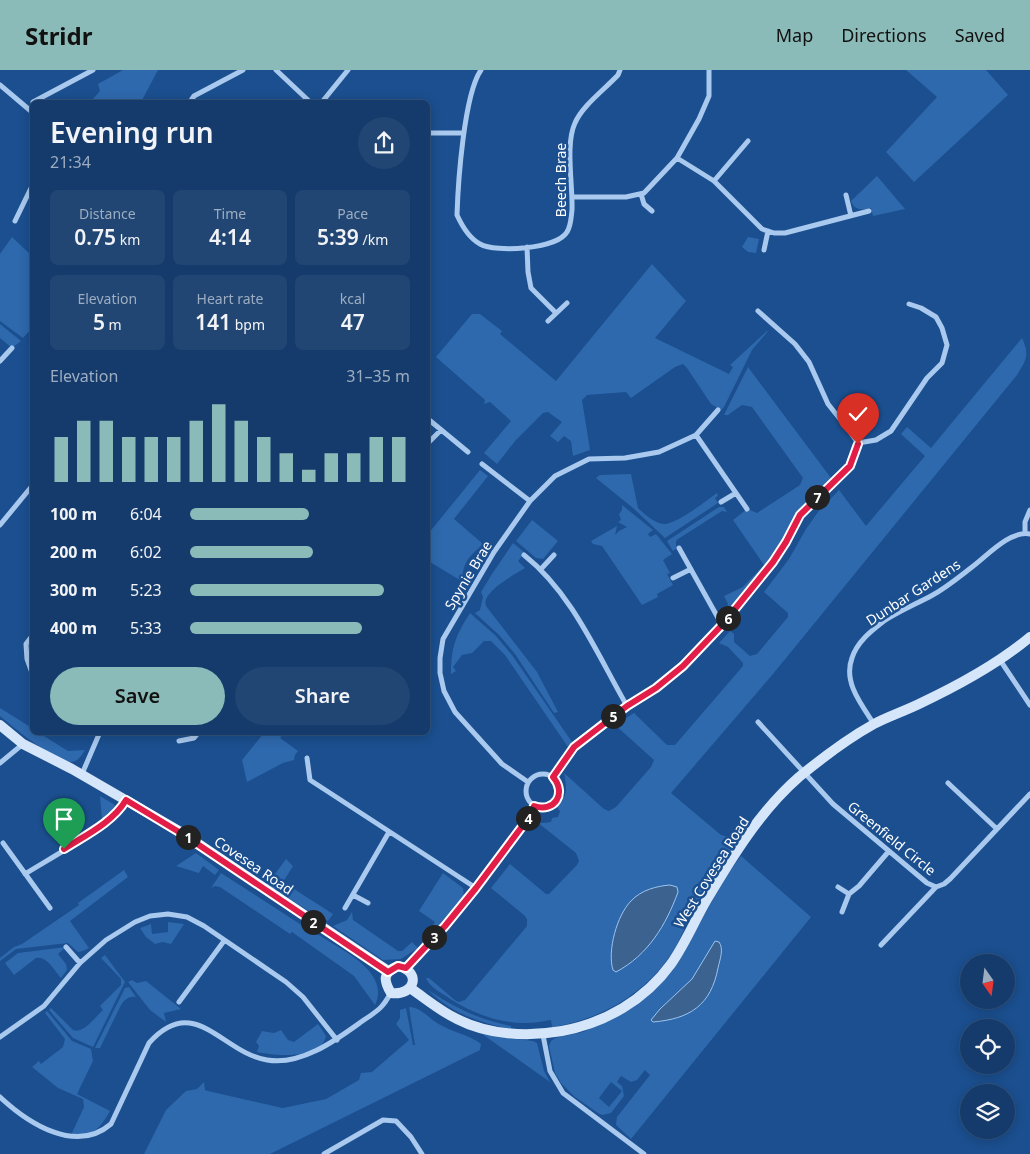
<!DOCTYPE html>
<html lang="en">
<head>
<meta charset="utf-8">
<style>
	:root { --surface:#143b6b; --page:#214673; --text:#f1f3f6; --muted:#9dadc1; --line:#33557e; --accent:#8bbbb9 }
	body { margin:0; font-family:"Noto Sans",sans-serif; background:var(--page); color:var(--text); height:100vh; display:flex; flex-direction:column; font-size:19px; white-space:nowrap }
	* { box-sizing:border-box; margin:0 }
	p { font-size:16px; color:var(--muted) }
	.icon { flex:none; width:28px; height:28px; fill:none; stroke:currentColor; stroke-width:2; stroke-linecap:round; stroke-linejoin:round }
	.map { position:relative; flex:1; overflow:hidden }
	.drawer { position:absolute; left:30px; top:30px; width:400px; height:635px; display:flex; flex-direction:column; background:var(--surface); border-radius:8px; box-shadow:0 2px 12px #0003,0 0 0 1px var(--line) }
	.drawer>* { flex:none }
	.needle { width:32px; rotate:166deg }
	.controls { position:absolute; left:960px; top:884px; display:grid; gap:10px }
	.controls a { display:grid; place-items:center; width:55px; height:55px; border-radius:50%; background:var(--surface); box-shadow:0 2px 12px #0003,0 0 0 1px var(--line); font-size:25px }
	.pin { position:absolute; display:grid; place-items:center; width:42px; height:42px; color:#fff; margin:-51px -21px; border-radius:50% 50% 50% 0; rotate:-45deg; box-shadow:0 0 5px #0007 }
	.pin .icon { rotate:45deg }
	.km { position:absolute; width:25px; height:25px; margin:-12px; border-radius:50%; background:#222; color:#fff; font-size:14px; line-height:25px; text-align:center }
	.round { display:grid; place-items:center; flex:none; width:52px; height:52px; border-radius:26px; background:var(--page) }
	.overview { display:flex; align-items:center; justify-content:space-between; height:85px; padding:0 20px }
	h1 { font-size:28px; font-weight:600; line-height:38px }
	.figures { display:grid; grid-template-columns:repeat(3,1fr); gap:8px; height:85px; padding:5px 20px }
	.figures div { display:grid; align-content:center; border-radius:8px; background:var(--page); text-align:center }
	.figures b { font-size:21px; font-weight:600 }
	.figures small { font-size:14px; font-weight:400 }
	.figures p { font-size:14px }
	.chart { height:140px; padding:10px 20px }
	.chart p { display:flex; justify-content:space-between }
	.chart svg { width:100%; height:90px; margin-top:5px; stroke:var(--accent); stroke-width:6 }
	.action { display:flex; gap:10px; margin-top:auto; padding:10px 20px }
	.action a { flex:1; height:58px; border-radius:30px; background:var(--accent); color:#111; font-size:20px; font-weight:600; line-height:58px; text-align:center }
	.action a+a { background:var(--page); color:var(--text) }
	ul { padding:0 20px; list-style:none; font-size:16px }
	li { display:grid; grid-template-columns:80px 60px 1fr; align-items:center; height:38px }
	li i { height:12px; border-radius:6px; background:var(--accent) }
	header { display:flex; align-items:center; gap:30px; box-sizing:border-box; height:70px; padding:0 25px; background:var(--accent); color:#111 }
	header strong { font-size:24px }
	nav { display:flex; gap:28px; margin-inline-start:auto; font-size:18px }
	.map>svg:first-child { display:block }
	.green { fill:#2e69ad; fill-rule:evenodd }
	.water { fill:#3c6290; stroke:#9cc4f0 }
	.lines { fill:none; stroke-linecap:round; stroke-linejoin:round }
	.street { stroke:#a9c9ee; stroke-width:5 }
	.secondary { stroke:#d6e6fa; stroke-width:10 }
	.route-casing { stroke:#fff; stroke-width:10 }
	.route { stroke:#e11d48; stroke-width:6 }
	.labels { text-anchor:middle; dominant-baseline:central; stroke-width:5; stroke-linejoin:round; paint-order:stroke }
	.street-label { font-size:14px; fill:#fff; stroke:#1b4f8f }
</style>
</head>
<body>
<header>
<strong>Stridr</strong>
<nav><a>Map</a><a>Directions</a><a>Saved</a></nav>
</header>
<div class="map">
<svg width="1030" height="1084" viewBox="0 0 1030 1084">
	<rect width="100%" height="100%" fill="#1b4f8f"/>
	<path class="green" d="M123,0H158L141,32H95L92,30L100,21L98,14Z
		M906,0H986L1008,25L914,112L886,82L937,27Z
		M877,106L905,139L873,146L871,138C862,140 855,141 851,131Z
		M12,167L32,186V258L23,268L0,251V184Z
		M748,167L759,169L756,183L748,182L742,177Z
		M652,194L686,231L655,268L729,304L733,297L730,295L767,261H768L752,280L724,337L721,340L711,334L687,298L683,294L675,297L631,328L626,322L587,325L582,330L590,380L573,386L571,371L564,366L558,372L550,366L562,352L548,342L543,343L516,370L497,394L484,383L511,351L490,332L484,334L485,330L436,287L472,244H480L502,261L500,264L556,311Z
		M0,254L21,271L12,278L0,268Z
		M1022,268C1030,284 1026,291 1017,305L773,604L671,723L721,765L733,768L735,774C725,794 710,813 698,832C688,850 681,869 670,886C643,925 599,950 552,957L551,950C543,951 535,953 527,953C499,954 469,942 446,926C438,921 430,917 426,908H429L456,931L459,932L465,930L527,856V849L524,845L491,818L510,794L546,824H549L577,795L579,791L576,783L537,752L543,753L551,752L552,748L558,747L560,741L557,737C568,726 567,718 564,703L604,739L609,741L616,737L651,697L654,690L615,655L634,643L667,675H675L743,596V593L728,577L719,573L730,561L734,564V572L750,586L757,584L788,547V543L764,522L789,489L806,459L818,442L839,420L866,456L925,386L901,364L907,357L931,378Z
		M748,297L831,408L799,444L772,490L733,536L727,538L728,534L724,526L743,517L764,495L733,450L747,439L757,443L800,415L803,408L752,337L742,335L728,345H724Z
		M480,400L488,406L454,449L483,474C470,486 461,493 463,512L430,492H428V464Z
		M631,404L638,438C644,444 657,455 665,454C678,453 706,431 717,423L718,426L715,428L718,433L665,468L633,438L596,408L600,405Z
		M622,435L653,460L648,464L650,467L656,464L672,484L663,490L670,503L667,504L673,515L657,524L658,527L642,535L602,476L593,474L591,471L617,456L615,465L619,461L627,457L618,452L621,450L619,444L622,440Z
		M719,437H724L727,442L722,441L678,469L676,471V479L673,481L667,471Z
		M532,450L558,471L543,489L536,488L516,471Z
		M513,473L525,483L518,491L525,498C514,505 481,522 486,536L537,602L558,642L554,643L515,584L499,565L475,543L480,540L483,527L481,522L492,504Z
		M470,543L496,566L512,585L572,672L568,677L505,585L491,571H484L472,583L462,585L453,597L456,601L451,604C451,577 456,565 470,543Z
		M0,638L32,658V662L39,663L68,681L85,680C81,686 78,692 70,692C54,691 13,657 0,646Z
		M264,663H284L280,668L298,681L295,685L294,690L283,693L247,712L242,690Z
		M100,726L115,735C115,743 108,746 102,750Z
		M196,783L219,800L215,805L203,796L199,803L176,796Z
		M741,786L811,847L631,1069L616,1055L617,1047L650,1005L645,1000L637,1010L631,1012L621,1006L617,1012L622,1016L624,1026L611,1043L602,1045L598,1043L575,1027L561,1013L555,1003L549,976L551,971L555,968L583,962L622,944L673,900L680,889L726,806ZM611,1012L622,1021L609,1037L599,1028Z
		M286,789L293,796L283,812L333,844L328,851L320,846H317L276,820L272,824L264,819Z
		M124,800L128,807L70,851L89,878L83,881L78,882L68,873L16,879L0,891V888L14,877L22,874L79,835L78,833Z
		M221,803L317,865H319C341,880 391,902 375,935L354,906L292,862L290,864L220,817L215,816L211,818Z
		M443,803L463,818L464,827L425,870L424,869L435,852L419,841Z
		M352,842L353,850L356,852L398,881H402L412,872L418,878L401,889L383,890L333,856L347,850Z
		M168,852L184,854L171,874L163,872L155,874L146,867L140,858L151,854L152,864L168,862Z
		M66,877L58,884L66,894L67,900L61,908C54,900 47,886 36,888L14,905L5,893L18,883Z
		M105,885L125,912L93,977L73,968L49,940L51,938L73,960C84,964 95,947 103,940L100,936L121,915V909L101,888Z
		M132,910L137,913L146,911L181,939L164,943L166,952L150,940L128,912Z
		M129,917L136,927C129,926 125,929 121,935L100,978H95L125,918Z
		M428,920C455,938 480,950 511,956V959C480,953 451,943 428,920Z
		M409,937C420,937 428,947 437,953C451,962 468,964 481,974L480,980L270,1084H144L166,1040L186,1021L197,1019L204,1012L205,1020L208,1021L278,1037L283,1038L326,1029L359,1010L361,1003L372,1002L409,970L396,954L400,948V940L406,938L413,975H415Z
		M47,941L72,971L91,979L93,991L77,1024L110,1041C99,1060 94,1065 71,1065L84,1037L83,1029L58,1018L32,997L39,991L41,994L63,977L65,969L45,943Z
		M318,954L326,966C322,990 274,986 257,982L259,976L256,972L262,961L274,963L281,960L288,970L294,972Z
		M475,959L508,968L533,971L537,973L544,1001L550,1012Z"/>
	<path class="water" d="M670,815L677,817L678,822C666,855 648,885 616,902L613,900C607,881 617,845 631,831C641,820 657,816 670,815Z
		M715,871L719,872C724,879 720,889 718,898C711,935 690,949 653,952L651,950L660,939L692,909Z"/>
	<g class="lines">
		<path class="street" d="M276,0L310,32
			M481,0C464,24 458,113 457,145C462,156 469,168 480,174C496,183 557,179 567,162C571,156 571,148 572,140C573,116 565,74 575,53C582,36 605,19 618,5L620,0
			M0,15L32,42
			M33,32L93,0
			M190,32L194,26L243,0
			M322,32L348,0
			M428,63H464
			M677,88L714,111L762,159L774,163H785L869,141
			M714,111L748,71
			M641,124L644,134L652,141
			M846,125L851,146
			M572,127H626L644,123L677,88L699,49L709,26V0
			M15,151L32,116
			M527,177L528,202L531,218L556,243
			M764,180L768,161
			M548,251L567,233
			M0,291L12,278
			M428,349L468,382
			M696,365L747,439
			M428,373L441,360
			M858,373L876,370L891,361L927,308L942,293L947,275L942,258L936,247L921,238L909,234
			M482,394L530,431
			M721,432L736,423
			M0,455L32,416
			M1025,463V452L1030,440
			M679,478L722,555
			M524,485C572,523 597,584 627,636
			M541,499L554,485
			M673,508L691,499
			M32,566L26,574L27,589L32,603
			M1000,590L1030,635
			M758,652L833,734L927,813L936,817L944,814L950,809L1030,724
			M874,654C861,634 843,612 852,588C857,572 871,561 884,551C899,541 916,534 931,526C946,518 959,507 972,497C987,486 1010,460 1030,464
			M179,671L194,668L199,662
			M307,688L310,710L476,818
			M0,693L23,674
			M526 721a17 17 0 1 1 34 0a17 17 0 1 1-34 0Z
			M82,704L100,662
			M553,707L575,677L627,636L656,618L683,596L722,555L773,493L786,472L800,445L850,396L858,373L848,359L828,334L809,292L795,274L758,241
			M528,712L502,694L455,642L444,621L440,603V588L443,569L494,482L530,431L555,406L589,389L625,388L659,382L696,365L718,340
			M948,713L997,759
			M3,773L50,838
			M25,804C52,787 111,756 126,731
			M838,817L849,824
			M353,825L368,833
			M345,838L389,762
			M842,842L849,824L859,816L889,781
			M881,875L936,817
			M66,877L80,893
			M406,898L445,856L476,818L530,745L534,736
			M179,932L224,871
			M543,965L550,1001L563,1023L644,1084
			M0,967L44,936L80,893L106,870L135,852L150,846L168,844L187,847L204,856L286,912L303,927L337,970
			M0,1027C29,1054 76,1084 111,1054L149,973C195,922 222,983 267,990C301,996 336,970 361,952C368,947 377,942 382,936C386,932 388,927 391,923
			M324,1084L383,1050L396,1051L411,1067L422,1084"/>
		<path class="secondary" d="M0,655L23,674L72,699L179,761L388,901
			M398,896C421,901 416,926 391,923C383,910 383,902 398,896Z
			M410,918C425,928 440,941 457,949C488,965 527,967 562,961C605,953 645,930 671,894C685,874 694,852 706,831C732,787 760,741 799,707C822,688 847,669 874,654C889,646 905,641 921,633C959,615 998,594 1030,567"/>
	</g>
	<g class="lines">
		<defs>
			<path id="route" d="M64,779C86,765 113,752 126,730L184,765L388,902L398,896L406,898L445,856L476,818L530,746L534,736C555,743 567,723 553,707L574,677L627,636L656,618L683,596L722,555L773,492L786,472L800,445L850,396L858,374"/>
		</defs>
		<use href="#route" class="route-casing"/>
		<use href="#route" class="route"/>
	</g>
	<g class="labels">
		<g class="street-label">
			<text transform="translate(560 110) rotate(-90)">Beech Brae</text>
			<text transform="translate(468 505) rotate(-59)">Spynie Brae</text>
			<text transform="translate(913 522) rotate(-33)">Dunbar Gardens</text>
			<text transform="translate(892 768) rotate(39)">Greenfield Circle</text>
			<text transform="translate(254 795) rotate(34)">Covesea Road</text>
			<text transform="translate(711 802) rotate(-58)">West Covesea Road</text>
		</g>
	</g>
</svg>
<div class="controls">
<a><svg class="needle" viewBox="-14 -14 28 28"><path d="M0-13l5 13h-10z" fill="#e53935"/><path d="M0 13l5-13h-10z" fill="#9dadc1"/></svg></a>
<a><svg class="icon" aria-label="locate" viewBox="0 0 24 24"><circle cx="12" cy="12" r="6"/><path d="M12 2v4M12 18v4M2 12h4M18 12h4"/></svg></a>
<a><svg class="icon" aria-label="layers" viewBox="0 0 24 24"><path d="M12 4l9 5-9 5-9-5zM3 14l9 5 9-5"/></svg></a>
</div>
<div class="pin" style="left:64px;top:779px;background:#1e9e55"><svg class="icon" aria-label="arrive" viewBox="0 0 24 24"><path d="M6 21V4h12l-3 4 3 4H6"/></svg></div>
<div class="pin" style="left:858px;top:374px;background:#d93025"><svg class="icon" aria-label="check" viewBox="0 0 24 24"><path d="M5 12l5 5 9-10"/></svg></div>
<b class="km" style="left:188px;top:767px">1</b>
<b class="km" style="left:313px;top:852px">2</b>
<b class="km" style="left:434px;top:867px">3</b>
<b class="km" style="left:528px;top:748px">4</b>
<b class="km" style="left:613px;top:646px">5</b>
<b class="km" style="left:728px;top:548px">6</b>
<b class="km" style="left:817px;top:427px">7</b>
<section class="drawer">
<div class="overview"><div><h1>Evening run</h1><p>21:34</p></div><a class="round"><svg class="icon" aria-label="share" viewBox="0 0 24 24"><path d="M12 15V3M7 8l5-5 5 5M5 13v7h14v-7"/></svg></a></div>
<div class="figures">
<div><p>Distance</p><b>0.75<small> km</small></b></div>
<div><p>Time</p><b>4:14</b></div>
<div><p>Pace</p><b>5:39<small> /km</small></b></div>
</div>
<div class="figures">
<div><p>Elevation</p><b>5<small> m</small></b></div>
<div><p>Heart rate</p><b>141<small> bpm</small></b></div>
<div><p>kcal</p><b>47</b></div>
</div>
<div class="chart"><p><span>Elevation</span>31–35 m</p>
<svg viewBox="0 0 160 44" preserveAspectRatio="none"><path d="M5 44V22M15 44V14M25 44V14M35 44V22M45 44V22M55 44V22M65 44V14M75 44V6M85 44V14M95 44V22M105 44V30M115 44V38M125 44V30M135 44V30M145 44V22M155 44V22"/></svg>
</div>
<ul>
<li><b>100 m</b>6:04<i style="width:54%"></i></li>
<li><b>200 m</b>6:02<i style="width:56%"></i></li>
<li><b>300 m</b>5:23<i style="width:88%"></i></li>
<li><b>400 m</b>5:33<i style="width:78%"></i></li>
</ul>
<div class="action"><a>Save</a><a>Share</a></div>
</section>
</div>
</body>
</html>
